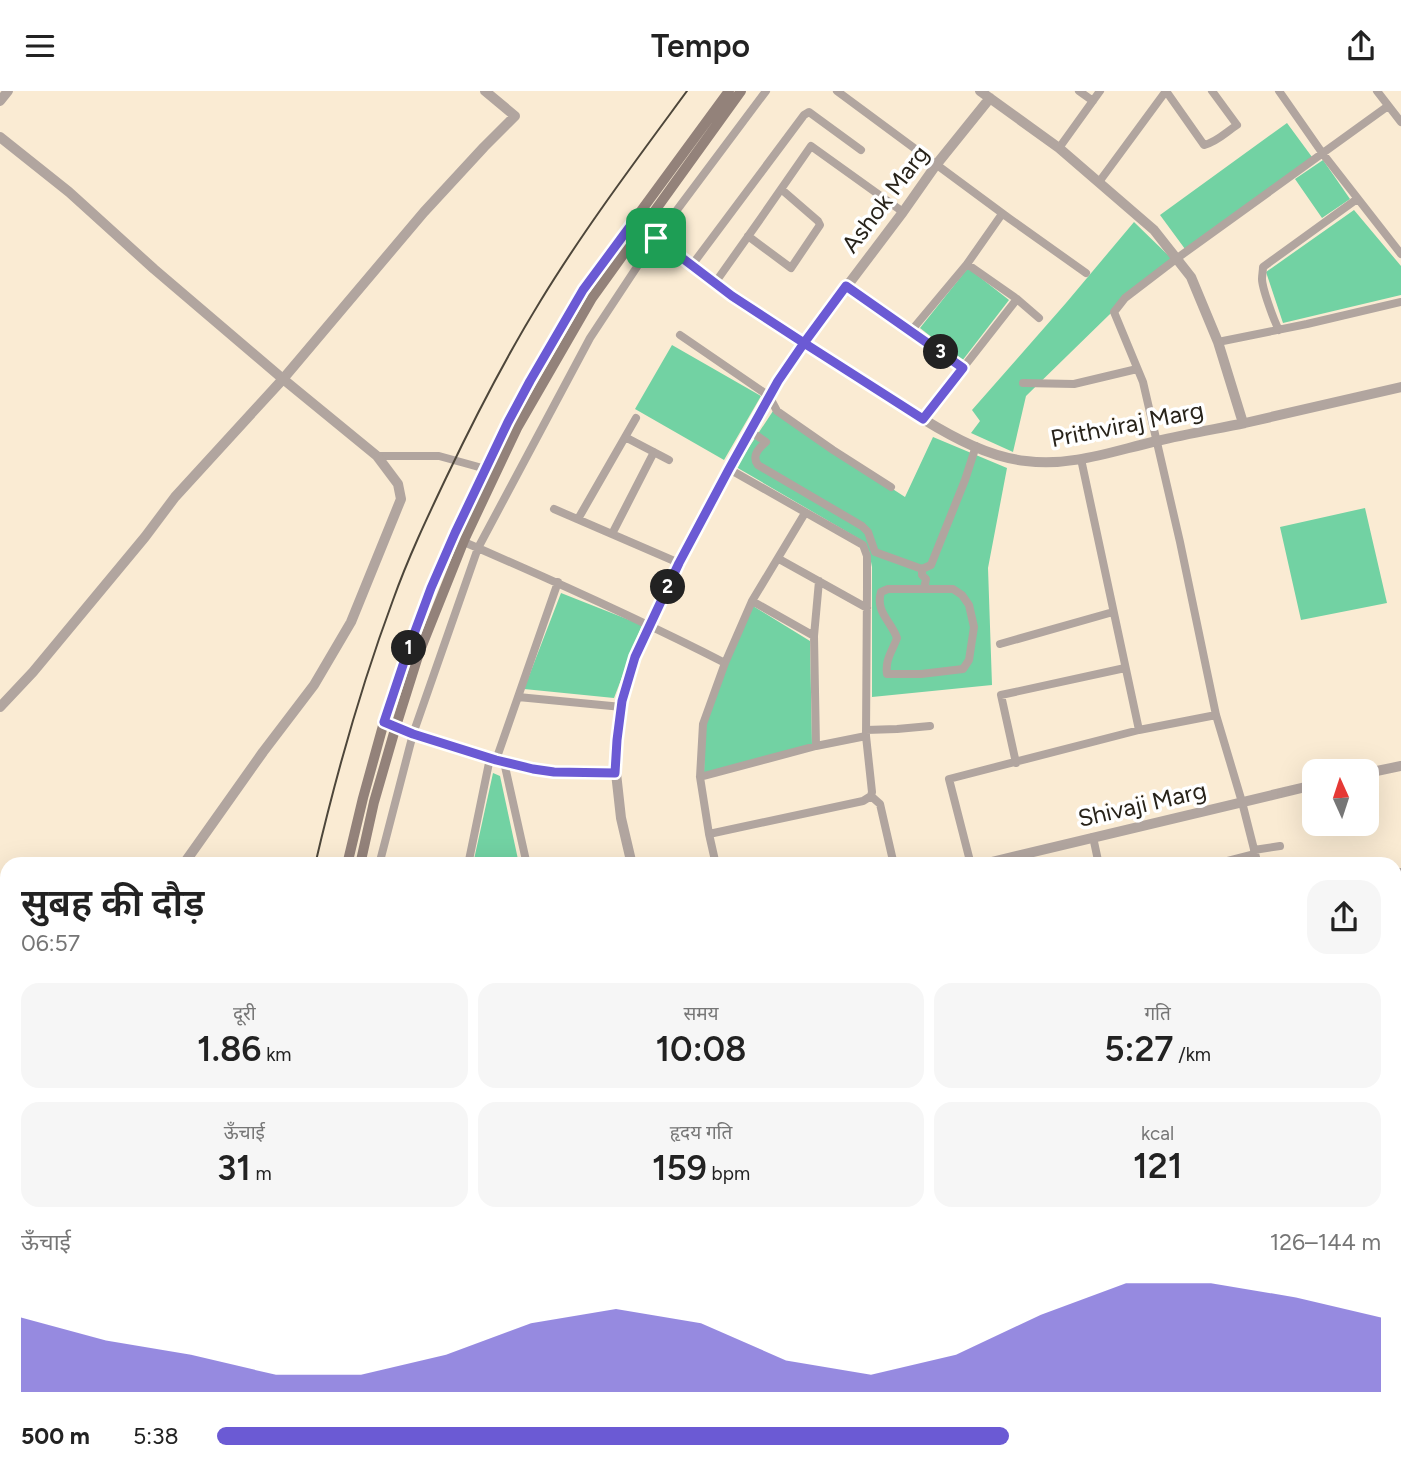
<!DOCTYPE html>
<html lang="hi">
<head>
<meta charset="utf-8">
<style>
	:root { --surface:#fff; --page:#f6f6f6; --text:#222; --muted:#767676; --accent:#6b5ad4 }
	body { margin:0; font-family:Figtree,"Noto Sans Devanagari",sans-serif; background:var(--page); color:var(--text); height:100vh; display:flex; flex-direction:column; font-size:26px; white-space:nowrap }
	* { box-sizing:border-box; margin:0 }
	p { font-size:23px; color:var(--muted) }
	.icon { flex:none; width:38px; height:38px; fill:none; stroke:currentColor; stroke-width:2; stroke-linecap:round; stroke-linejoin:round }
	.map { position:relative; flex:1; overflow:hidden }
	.drawer { position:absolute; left:0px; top:766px; width:1402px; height:621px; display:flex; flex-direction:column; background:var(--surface); border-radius:21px 21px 0 0; box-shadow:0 7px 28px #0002 }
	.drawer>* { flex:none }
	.needle { width:46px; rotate:357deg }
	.tools { position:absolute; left:1302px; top:668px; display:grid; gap:14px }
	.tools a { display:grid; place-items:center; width:77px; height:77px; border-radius:14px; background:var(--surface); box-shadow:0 7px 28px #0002; font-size:35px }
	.pin { position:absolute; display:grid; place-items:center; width:60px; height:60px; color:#fff; margin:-30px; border-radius:14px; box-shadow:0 4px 10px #0006 }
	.km { position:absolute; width:35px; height:35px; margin:-18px; border-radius:50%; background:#222; color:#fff; font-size:19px; line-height:35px; text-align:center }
	.round { display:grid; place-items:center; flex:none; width:74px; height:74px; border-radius:21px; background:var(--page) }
	.headline { display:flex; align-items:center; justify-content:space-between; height:119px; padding:0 21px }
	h1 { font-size:38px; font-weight:600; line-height:52px }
	.stats { display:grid; grid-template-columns:repeat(3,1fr); gap:10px; height:119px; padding:7px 21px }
	.stats div { display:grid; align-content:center; border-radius:18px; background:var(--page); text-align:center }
	.stats b { font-size:35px; font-weight:600 }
	.stats small { font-size:19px; font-weight:400 }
	.stats p { font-size:19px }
	.chart { height:196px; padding:14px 21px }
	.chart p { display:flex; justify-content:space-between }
	.chart svg { width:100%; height:126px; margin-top:7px; fill:var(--accent); opacity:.7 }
	ul { padding:0 21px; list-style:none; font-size:23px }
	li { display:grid; grid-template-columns:112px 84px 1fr; align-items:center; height:52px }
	li i { height:18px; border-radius:9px; background:var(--accent) }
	header { display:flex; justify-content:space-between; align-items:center; height:91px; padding:0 21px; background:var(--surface); font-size:32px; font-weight:600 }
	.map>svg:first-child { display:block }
	.green { fill:#72d2a3 }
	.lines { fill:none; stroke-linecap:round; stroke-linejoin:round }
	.minor { stroke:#b1a59f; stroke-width:8 }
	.tertiary { stroke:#b1a59f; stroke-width:10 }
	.secondary { stroke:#93827a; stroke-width:10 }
	.rail { stroke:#4d463a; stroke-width:2 }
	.route-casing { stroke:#fff; stroke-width:14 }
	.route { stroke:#6b5ad4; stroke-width:9 }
	.labels { text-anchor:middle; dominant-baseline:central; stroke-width:7; stroke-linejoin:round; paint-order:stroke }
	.street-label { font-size:24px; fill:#28231a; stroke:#fff }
</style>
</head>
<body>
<header><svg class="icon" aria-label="menu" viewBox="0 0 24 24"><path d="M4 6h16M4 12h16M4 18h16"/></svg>Tempo<svg class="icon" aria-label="share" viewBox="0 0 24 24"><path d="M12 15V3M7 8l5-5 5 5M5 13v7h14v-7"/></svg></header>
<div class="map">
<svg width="1401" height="1387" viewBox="0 0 1401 1387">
	<rect width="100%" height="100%" fill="#faebd3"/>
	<path class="green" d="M1287,32L1312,66L1185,158L1160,124Z
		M1323,69L1350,108L1322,127L1295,88Z
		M1354,119L1401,175V204L1283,232L1266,181Z
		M1134,131L1172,168L1109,224L1026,305L1013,361L971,342L980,330L972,319L1066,212Z
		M968,177L1009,209L962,270L920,237Z
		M672,254L761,305L724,369L635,318Z
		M773,320L905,406L933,346L1007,377L988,477L992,594L872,606V476L869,460L861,449L736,376Z
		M1365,417L1387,512L1301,529L1280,436Z
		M561,502L642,534L614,607L524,598Z
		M753,515L810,550L812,654L704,682L705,633L726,568Z
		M493,682L500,685L519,773H473Z
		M1401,855V942L1395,943V856Z
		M1401,1183V1272H1395V1185Z
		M1016,1381H1073L1050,1387H1017Z"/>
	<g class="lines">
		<path class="minor" d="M837,0L1010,128L1086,182
			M1079,0L1093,10
			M1166,0L1204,54C1217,51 1226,41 1237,34L1212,0
			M1279,0L1323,63L1401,163
			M1377,0L1401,31
			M1059,57L1100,0
			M1099,91L1166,0
			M748,145L791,177L820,134L818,130L781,98
			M967,173L1017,208L1039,227
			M692,174L804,24L809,21L861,59
			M715,192L761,127L811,55L903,121
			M847,195L963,277
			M1279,239C1274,230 1262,197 1262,188C1262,184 1263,180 1263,176L1357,108
			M911,240L967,173L1002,123
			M680,244L769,305L777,320L833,359L891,396
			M1218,251L1307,233L1401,211
			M1023,292L1074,293L1137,278
			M923,328L1017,208
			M750,340L766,351C759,357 751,365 758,374L862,435L868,441L875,461L922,478
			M625,346L669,369
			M377,365H439L486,378
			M1081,368L1139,639
			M554,418L679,472
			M578,428L636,327
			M612,443L654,361
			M464,451C552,489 639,528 725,572
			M779,468L867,517
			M888,498H953L962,504L969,514L974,536L969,569L963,578L921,583H887C885,568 892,561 897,547C891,530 875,521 881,501Z
			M924,498L926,488L922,484V478L931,474L965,389L976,355
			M752,510L814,545L816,655
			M814,545L819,490
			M1000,553L1113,521
			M518,606L622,616
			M866,639L897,638L930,635
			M496,669L558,491
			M504,671L527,774
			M1016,672L1001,604L1125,577
			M700,686L816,655L866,645
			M871,705L880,713L894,774
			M709,743L863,710L871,705L872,701L866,645L867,494V465L863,454L729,378
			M1093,746L1099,774
			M1254,759L1280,755
			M379,774L413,643L478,457L590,247L656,147L766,0
			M468,774L490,667
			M716,774L709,743L700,686L703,633L725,572L752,510L805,422
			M971,774L949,688L1139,639L1216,624
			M1212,774L1255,763
			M1258,774L1242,711L1216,624L1180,451L1143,291L1114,221L1125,207L1176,168L1388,15
			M1395,782L1401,781
			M1395,848L1401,847
			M1395,948L1401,947
			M1395,1003L1401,1001
			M2,1159L7,1188
			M1395,1177L1401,1175
			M1395,1274H1401
			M1395,1299L1401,1300
			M0,1301L7,1300
			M1395,1331H1401
			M0,1364L3,1387
			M1395,1369L1398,1382
			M45,1381L46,1387
			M160,1381L161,1387
			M198,1381L199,1387
			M352,1381V1387
			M508,1381L509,1387
			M664,1381L665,1387
			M790,1381L791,1387
			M850,1381L851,1387
			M908,1381L909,1387
			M923,1381L925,1387
			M994,1381L995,1387
			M1379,1381L1401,1383
			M445,1383L458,1381
			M110,1387L142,1381
			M807,1387L840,1381"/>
		<path class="tertiary" d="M980,0L1059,57L1154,139L1191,186L1218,251L1243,332
			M0,10L8,0
			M0,46L69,101L154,178L283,288L377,365L398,393L401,408L351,531L314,594L263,661L183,774
			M637,131L731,205L923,328C954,347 989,366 1026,370C1071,376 1113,360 1157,350C1186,343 1216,338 1245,332C1297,320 1349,308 1401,296
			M0,616L33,581L145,446L175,406L283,288L424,121L484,56L515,25L485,0
			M384,631L413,643L504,671L554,681L616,682
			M1367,682L1401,675
			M632,774L621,727L616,682L617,649L622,610L634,567L679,472L729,378L778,290L804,252L903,121L936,74L990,7
			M979,774L1314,694
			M0,1021L7,1012
			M1395,1087L1401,1085
			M769,1381L770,1387"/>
		<path class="secondary" d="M347,774L363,707L384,631L408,559L431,497L455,442L508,331L530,290L583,199L729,0
			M360,774L374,711L396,635L419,562L465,447L517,337L592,207L741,0
			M318,1381V1387
			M334,1381L335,1387"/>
		<path class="rail" d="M315,774C336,684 361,595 393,509C408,467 427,427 446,387C475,326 506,266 541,209C585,137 637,68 687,0
			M284,1381L285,1387"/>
	</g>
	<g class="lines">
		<defs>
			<path id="route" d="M656,147L634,130L583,199L530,290L508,331L455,442L431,497L408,559L384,631L413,643L496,669L533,678L554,681L615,682L617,649L622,610L635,566L679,472L729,378L778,290L804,252L923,328L963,277L846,195L804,252L732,205L656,147"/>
		</defs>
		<use href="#route" class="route-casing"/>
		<use href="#route" class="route"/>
	</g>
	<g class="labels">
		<g class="street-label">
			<text transform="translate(885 108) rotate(-53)">Ashok Marg</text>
			<text transform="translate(1127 333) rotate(-11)">Prithviraj Marg</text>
			<text transform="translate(1142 713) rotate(-13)">Shivaji Marg</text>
		</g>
	</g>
</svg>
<div class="tools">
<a><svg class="needle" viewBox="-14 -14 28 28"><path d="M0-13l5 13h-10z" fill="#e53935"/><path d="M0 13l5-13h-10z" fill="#767676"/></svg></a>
</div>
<div class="pin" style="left:656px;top:147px;background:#1e9e55"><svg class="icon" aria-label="arrive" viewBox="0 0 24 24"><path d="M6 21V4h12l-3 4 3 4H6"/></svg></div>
<b class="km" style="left:409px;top:557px">1</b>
<b class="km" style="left:668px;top:496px">2</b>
<b class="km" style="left:941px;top:261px">3</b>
<section class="drawer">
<div class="headline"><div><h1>सुबह की दौड़</h1><p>06:57</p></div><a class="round"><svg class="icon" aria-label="share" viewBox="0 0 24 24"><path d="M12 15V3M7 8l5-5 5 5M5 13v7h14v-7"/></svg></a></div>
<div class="stats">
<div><p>दूरी</p><b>1.86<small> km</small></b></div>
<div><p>समय</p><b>10:08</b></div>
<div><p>गति</p><b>5:27<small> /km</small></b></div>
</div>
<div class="stats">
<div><p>ऊँचाई</p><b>31<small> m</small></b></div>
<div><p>हृदय गति</p><b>159<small> bpm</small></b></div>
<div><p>kcal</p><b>121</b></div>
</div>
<div class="chart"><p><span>ऊँचाई</span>126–144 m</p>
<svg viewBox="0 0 160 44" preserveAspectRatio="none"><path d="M0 44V18L10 26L20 31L30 38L40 38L50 31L60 20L70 15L80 20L90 33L100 38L110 31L120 17L130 6L140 6L150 11L160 18V44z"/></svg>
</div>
<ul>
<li><b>500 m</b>5:38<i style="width:68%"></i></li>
</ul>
</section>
</div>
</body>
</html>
